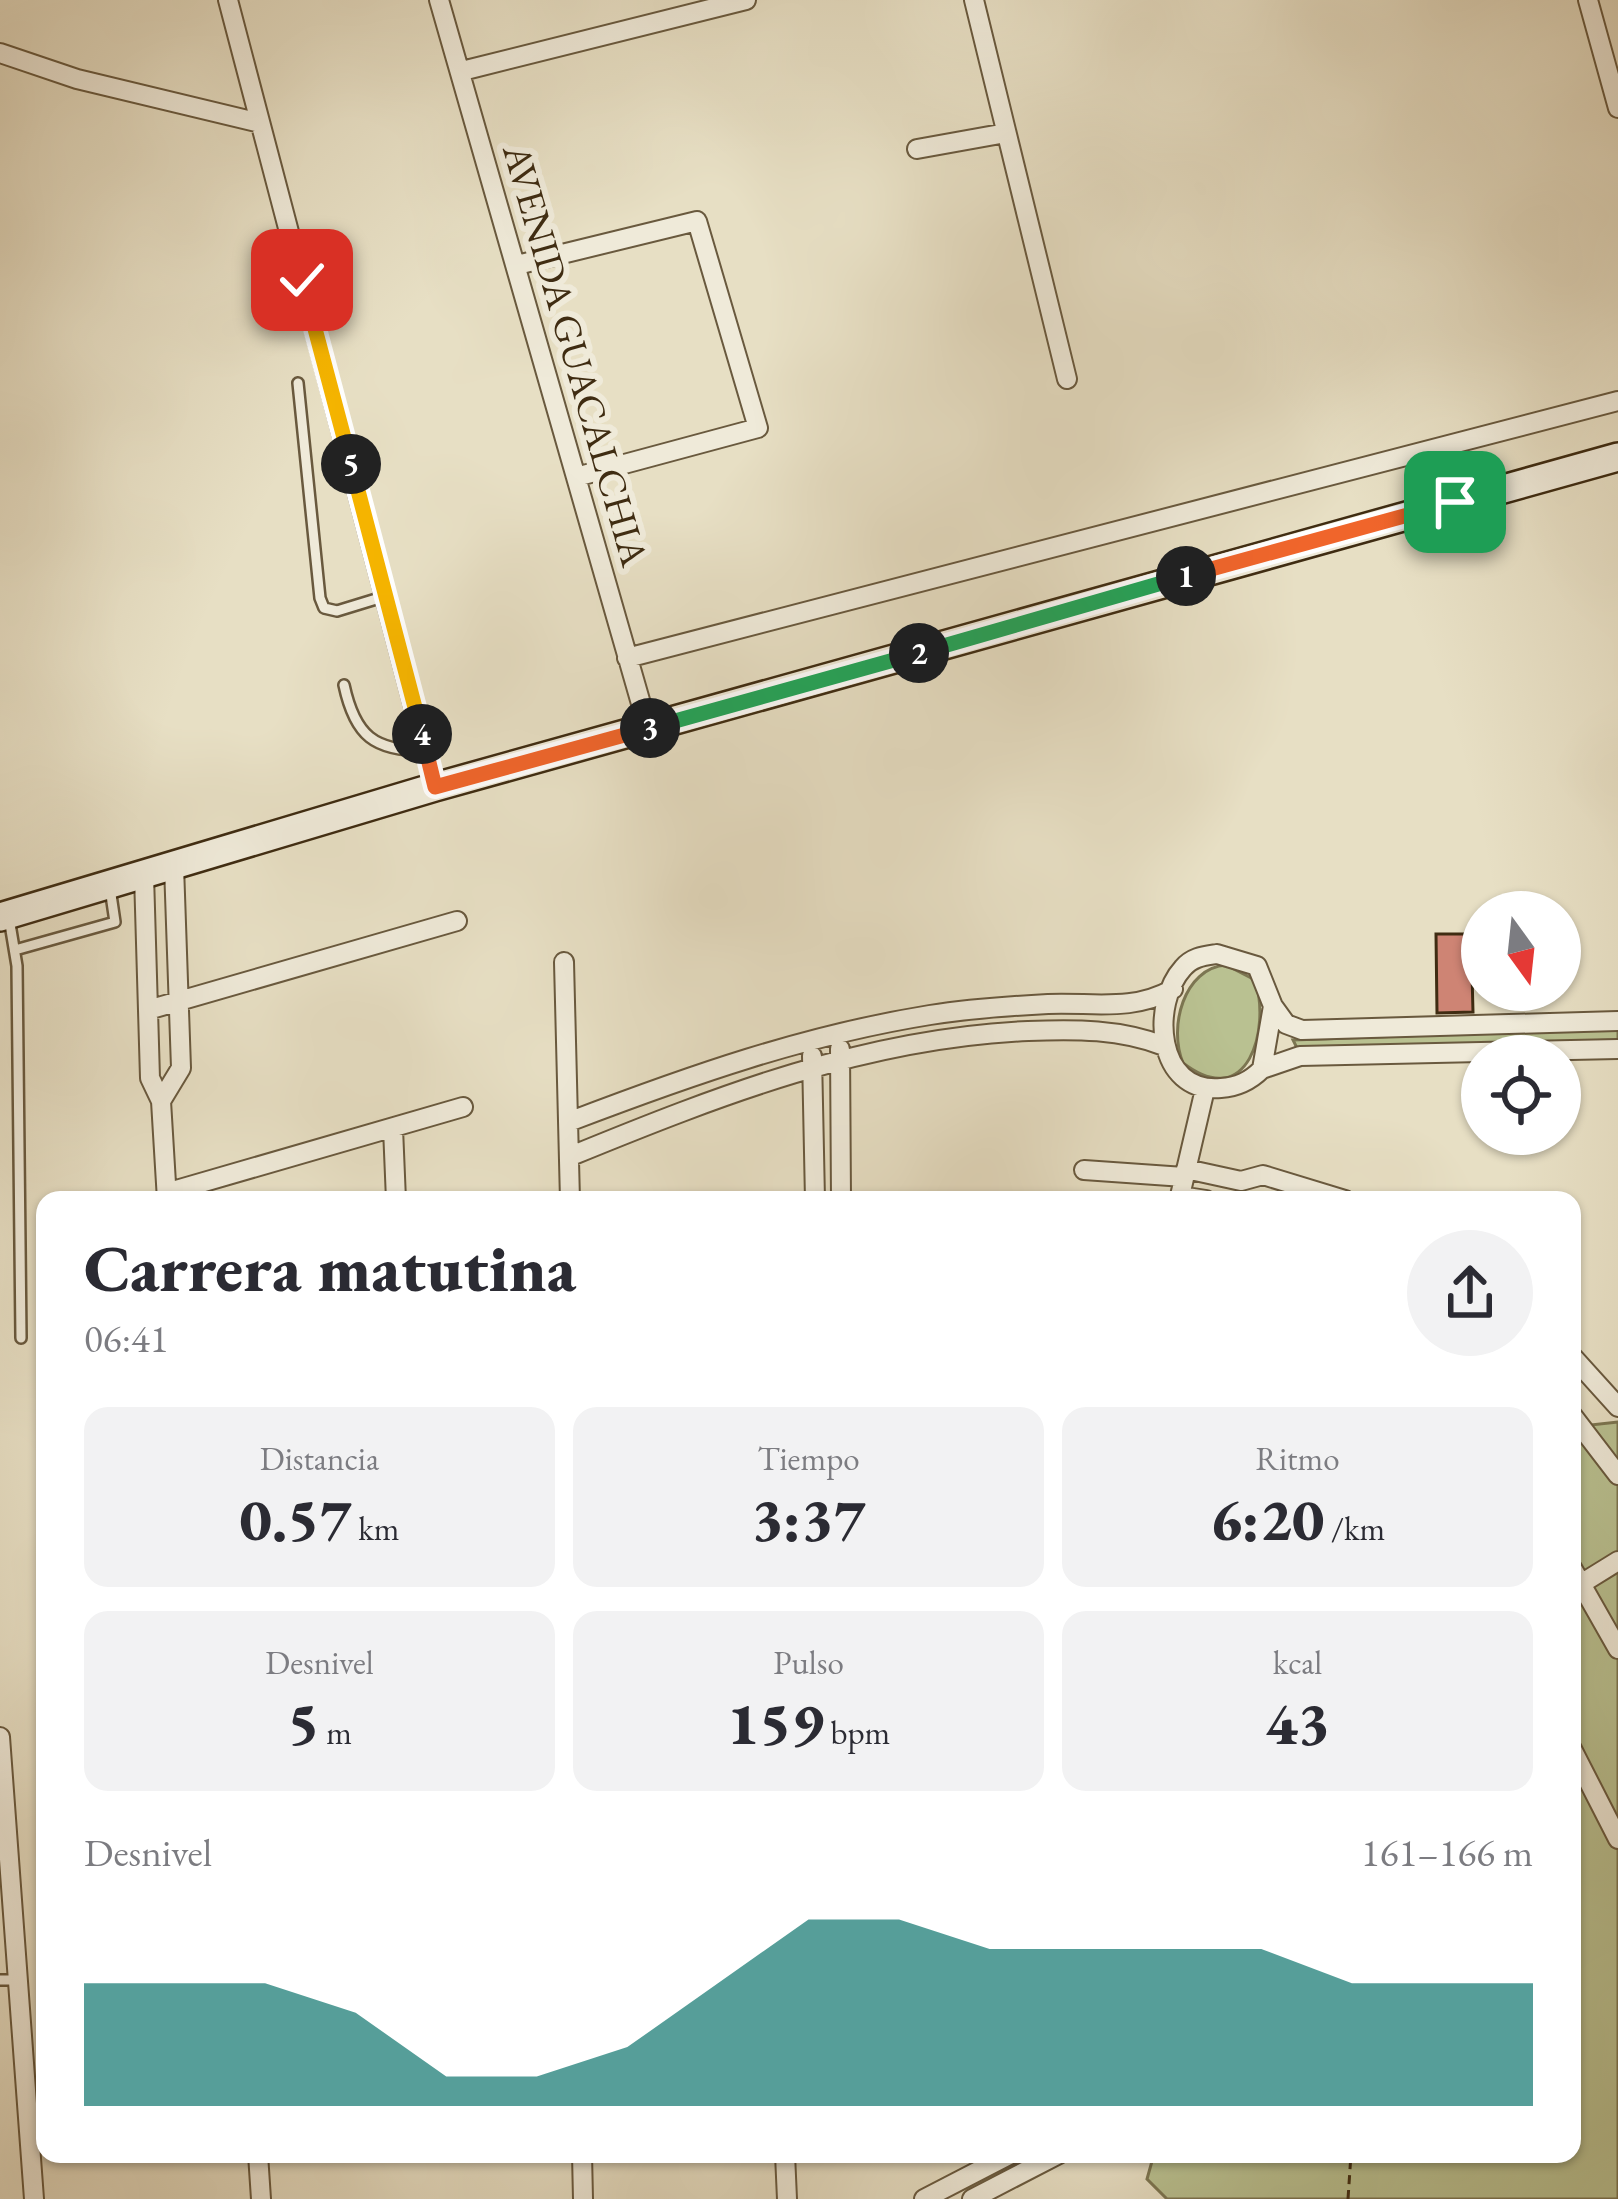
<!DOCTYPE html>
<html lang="es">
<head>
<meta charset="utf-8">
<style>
	:root { --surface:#fff; --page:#f2f2f3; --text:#2b2b33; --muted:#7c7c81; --accent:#0f766e }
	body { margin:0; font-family:"EB Garamond",serif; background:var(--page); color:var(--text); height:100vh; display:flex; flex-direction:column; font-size:45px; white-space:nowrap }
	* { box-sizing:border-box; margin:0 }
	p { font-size:39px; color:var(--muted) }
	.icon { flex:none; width:66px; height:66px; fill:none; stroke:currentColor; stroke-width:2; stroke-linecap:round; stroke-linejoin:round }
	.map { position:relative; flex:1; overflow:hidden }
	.panel { position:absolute; left:36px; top:1191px; width:1545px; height:972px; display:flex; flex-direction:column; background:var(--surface); border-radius:24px; box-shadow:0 3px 9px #0004 }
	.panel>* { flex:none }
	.needle { width:78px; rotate:165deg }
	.buttons { position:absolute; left:1461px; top:891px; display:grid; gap:24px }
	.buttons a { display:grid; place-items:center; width:120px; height:120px; border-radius:50%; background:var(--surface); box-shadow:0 3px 9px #0004; font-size:60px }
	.pin { position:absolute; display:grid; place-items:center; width:102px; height:102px; color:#fff; margin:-51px; border-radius:24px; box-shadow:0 6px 18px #0006 }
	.km { position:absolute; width:60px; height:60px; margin:-30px; border-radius:50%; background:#222; color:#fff; font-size:33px; line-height:60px; text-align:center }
	.round { display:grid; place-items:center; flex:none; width:126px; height:126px; border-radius:63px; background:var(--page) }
	.headline { display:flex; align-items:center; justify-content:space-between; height:204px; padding:0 48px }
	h1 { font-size:66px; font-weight:800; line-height:90px }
	.stats { display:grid; grid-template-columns:repeat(3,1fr); gap:18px; height:204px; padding:12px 48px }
	.stats div { display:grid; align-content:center; border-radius:24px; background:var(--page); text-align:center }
	.stats b { font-size:60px; font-weight:800 }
	.stats small { font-size:33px; font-weight:400 }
	.stats p { font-size:33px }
	.chart { height:336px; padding:24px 48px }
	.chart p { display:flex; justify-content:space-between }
	.chart svg { width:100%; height:216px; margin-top:12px; fill:var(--accent); opacity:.7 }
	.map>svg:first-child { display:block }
	.green { fill:#b9c191; stroke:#7c7652; stroke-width:3 }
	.building { fill:#ce8474; stroke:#3f2c12; stroke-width:3 }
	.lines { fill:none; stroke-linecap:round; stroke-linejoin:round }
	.lane-casing { stroke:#69593e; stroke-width:14 }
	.street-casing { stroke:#69593e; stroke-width:22 }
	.secondary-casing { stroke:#3f2c12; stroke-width:32 }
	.path { stroke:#3f2c12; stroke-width:3; stroke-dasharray:9 6; stroke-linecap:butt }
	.lane { stroke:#efead9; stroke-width:9 }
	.street { stroke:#efead9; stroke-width:18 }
	.secondary { stroke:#efead9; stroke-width:27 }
	.split-1-casing { stroke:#fff; stroke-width:24 }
	.split-2-casing { stroke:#fff; stroke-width:24 }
	.split-3-casing { stroke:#fff; stroke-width:24 }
	.split-4-casing { stroke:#fff; stroke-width:24 }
	.split-5-casing { stroke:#fff; stroke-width:24 }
	.split-6-casing { stroke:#fff; stroke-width:24 }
	.split-1 { stroke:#f0652b; stroke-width:15 }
	.split-2 { stroke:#22a559; stroke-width:15 }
	.split-3 { stroke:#22a559; stroke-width:15 }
	.split-4 { stroke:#f0652b; stroke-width:15 }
	.split-5 { stroke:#f5b400; stroke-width:15 }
	.split-6 { stroke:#f5b400; stroke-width:15 }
	.labels { text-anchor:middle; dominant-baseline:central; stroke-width:12; stroke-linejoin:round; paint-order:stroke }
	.street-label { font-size:39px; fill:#3f2c12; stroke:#efead9 }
</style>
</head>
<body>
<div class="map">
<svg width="1618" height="2199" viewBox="0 0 1618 2199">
	<rect width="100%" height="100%" fill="#e7dfc4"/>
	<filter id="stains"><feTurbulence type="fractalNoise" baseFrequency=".00167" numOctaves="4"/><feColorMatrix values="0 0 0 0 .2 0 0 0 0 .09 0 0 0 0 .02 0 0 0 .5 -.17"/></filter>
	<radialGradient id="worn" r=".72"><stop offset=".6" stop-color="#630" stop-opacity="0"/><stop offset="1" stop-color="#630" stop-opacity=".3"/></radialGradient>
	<path class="green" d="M1226,965L1255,980C1271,1029 1248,1113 1183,1063C1168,1027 1184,968 1226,965Z
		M1618,1028V1040L1297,1048L1293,1040Z
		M1618,1422V2199H1167L1147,2179L1154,2154H1572V1427Z"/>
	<path class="building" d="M1436,934H1471L1473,1012L1437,1013Z"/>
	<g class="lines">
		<defs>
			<path id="lane" d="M298,383L320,598L324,608L337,611L386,596
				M344,685C355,736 374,751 426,751
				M9,918L17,966L21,1338
				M15,950L115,922L110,888
				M0,1980H18"/>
			<path id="street" d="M228,0L435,787
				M439,0L648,728
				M974,0L1067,379
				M1588,0L1618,108
				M0,53L77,79L260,123
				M462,71L746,0
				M917,149L1006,133
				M517,265L697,221L758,428L576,477
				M627,658L1618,401
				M144,875L150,1078L161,1101L167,1200
				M1217,954L1257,966L1273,1006L1262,1069C1250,1081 1238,1087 1221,1088C1155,1094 1151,1003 1183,968C1192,957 1204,956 1217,954Z
				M564,962L570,1200
				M1273,1006L1286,1024L1302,1030L1618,1021
				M148,1010L457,921
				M840,1049L841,1200
				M812,1056L815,1200
				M1262,1069L1300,1056L1618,1049
				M161,1101L181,1068L174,866
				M571,1121C689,1076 805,1035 930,1015C968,1009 1009,1006 1048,1004C1093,1002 1132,1012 1173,989
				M393,1128L396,1200
				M571,1156C720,1095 866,1038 1028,1031C1075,1029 1121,1029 1164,1046
				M1186,1169L1241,1181L1263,1175L1345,1200
				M1084,1170L1184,1177
				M166,1193L463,1107
				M1180,1196L1206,1200
				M1179,1200L1205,1089
				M1572,1356L1618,1407
				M1572,1415L1618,1475
				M1572,1568L1618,1649
				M1584,1582L1618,1561
				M0,1737L34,2199
				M1572,1749L1618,1839
				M258,2154L261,2199
				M582,2154L583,2199
				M785,2154L787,2199
				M924,2199L1011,2154
				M972,2199L1059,2154"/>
			<path id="secondary" d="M0,917L435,787L1618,457"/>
		</defs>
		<use href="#lane" class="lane-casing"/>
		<use href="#street" class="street-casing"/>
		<use href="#secondary" class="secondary-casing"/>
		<path class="path" d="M1348,2199L1351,2154"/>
		<use href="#lane" class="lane"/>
		<use href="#street" class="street"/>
		<use href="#secondary" class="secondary"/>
	</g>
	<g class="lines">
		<defs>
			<path id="split-1" d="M1186,576L1455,502"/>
			<path id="split-2" d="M919,653L1186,576"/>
			<path id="split-3" d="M650,728L919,653"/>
			<path id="split-4" d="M422,734L435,787L650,728"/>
			<path id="split-5" d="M351,464L422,734"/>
			<path id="split-6" d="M302,280L351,464"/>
		</defs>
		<use href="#split-1" class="split-1-casing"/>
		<use href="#split-2" class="split-2-casing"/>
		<use href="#split-3" class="split-3-casing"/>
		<use href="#split-4" class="split-4-casing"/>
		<use href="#split-5" class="split-5-casing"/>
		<use href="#split-6" class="split-6-casing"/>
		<use href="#split-1" class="split-1"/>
		<use href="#split-2" class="split-2"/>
		<use href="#split-3" class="split-3"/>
		<use href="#split-4" class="split-4"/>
		<use href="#split-5" class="split-5"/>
		<use href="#split-6" class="split-6"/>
	</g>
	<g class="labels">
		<g class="street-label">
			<text transform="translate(576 355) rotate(74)">AVENIDA GUACALCHIA</text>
		</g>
	</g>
	<rect width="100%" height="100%" filter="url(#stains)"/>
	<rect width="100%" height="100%" fill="url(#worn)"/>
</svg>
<div class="buttons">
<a><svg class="needle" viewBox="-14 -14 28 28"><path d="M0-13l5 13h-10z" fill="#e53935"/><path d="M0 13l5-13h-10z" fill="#7c7c81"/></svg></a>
<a><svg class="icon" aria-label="locate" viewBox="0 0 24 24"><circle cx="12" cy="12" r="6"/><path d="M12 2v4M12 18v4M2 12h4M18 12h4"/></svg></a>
</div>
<div class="pin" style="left:1455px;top:502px;background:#1e9e55"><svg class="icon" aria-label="arrive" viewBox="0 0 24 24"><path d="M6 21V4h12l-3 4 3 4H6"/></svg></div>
<div class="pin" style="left:302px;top:280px;background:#d93025"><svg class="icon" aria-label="check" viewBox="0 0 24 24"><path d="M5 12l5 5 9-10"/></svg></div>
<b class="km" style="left:1186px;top:576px">1</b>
<b class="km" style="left:919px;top:653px">2</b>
<b class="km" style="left:650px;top:728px">3</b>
<b class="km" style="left:422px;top:734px">4</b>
<b class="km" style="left:351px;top:464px">5</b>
<section class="panel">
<div class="headline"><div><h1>Carrera matutina</h1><p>06:41</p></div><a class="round"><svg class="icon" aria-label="share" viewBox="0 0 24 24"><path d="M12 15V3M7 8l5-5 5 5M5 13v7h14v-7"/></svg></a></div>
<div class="stats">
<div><p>Distancia</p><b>0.57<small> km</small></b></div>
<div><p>Tiempo</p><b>3:37</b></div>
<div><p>Ritmo</p><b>6:20<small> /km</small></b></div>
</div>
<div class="stats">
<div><p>Desnivel</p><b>5<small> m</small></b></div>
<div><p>Pulso</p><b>159<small> bpm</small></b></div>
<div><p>kcal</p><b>43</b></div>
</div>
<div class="chart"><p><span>Desnivel</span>161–166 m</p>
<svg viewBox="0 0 160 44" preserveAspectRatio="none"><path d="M0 44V19L10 19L20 19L30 25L40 38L50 38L60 32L70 19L80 6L90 6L100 12L110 12L120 12L130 12L140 19L150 19L160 19V44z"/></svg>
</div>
</section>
</div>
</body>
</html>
